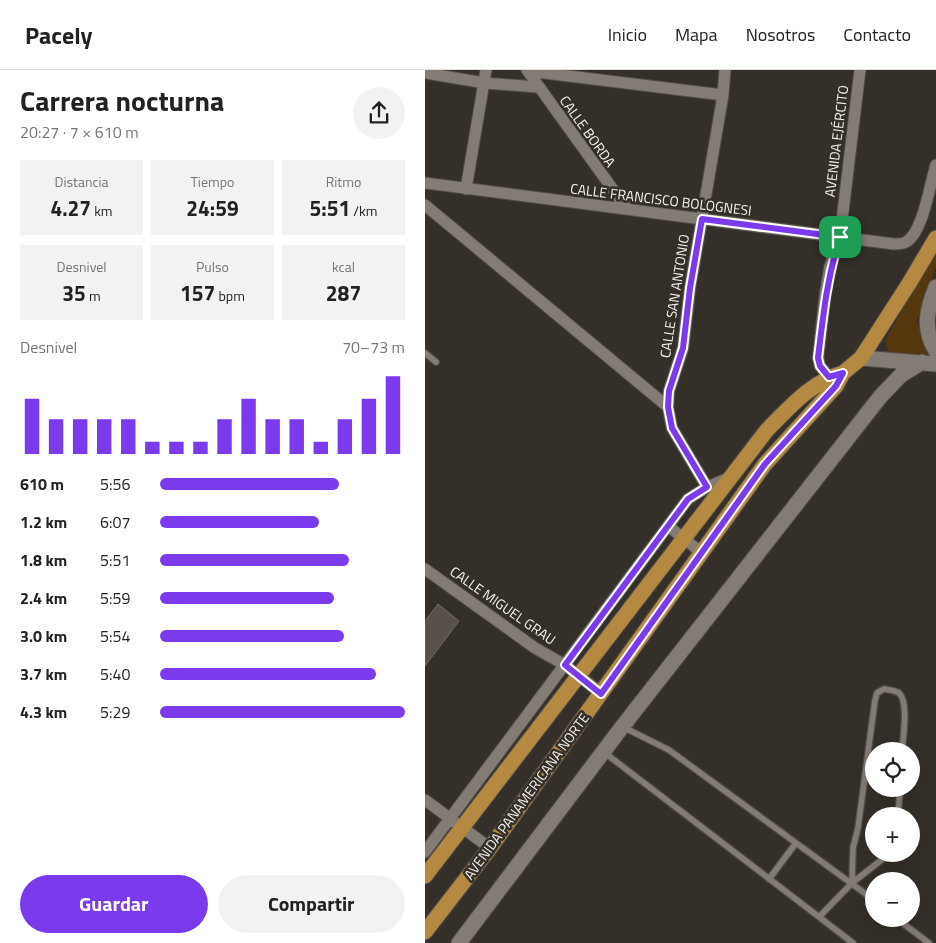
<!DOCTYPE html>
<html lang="es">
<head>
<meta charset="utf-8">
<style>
	:root { --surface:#fff; --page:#f2f2f2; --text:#222; --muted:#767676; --line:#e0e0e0; --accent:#7c3aed }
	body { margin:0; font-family:"Titillium Web",sans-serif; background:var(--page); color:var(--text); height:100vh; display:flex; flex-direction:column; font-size:19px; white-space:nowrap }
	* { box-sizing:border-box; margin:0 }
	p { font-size:16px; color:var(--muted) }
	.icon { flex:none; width:28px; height:28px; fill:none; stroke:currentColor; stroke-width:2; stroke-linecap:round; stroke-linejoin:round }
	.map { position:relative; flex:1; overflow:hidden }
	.side { display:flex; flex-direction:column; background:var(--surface); width:425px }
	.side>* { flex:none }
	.fabs { position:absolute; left:440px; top:672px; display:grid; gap:10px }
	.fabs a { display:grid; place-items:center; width:55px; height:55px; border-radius:50%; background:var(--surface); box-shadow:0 5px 20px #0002; font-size:25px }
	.pin { position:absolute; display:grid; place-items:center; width:42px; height:42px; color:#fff; margin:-21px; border-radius:10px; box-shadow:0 2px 8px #0006 }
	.round { display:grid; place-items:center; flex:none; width:52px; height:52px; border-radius:26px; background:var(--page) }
	.summary { display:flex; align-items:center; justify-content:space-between; height:85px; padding:0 20px }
	h1 { font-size:28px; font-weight:700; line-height:38px }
	.stats { display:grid; grid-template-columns:repeat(3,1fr); gap:8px; height:85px; padding:5px 20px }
	.stats div { display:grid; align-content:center; border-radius:0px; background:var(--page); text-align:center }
	.stats b { font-size:21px; font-weight:700 }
	.stats small { font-size:14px; font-weight:400 }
	.stats p { font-size:14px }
	.chart { height:140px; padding:10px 20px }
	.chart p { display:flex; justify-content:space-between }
	.chart svg { width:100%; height:90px; margin-top:5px; stroke:var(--accent); stroke-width:6 }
	.primary-button { display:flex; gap:10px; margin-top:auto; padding:10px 20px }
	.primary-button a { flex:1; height:58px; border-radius:30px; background:var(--accent); color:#fff; font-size:20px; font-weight:700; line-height:58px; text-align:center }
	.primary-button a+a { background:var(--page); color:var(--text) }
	ul { padding:0 20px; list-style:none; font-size:16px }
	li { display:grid; grid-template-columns:80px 60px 1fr; align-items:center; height:38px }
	li i { height:12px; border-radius:6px; background:var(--accent) }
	header { display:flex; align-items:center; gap:30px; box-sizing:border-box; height:70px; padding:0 25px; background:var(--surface); border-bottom:1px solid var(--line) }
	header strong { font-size:24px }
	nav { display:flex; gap:28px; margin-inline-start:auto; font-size:18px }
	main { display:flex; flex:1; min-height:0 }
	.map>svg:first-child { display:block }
	.green { fill:#54370c }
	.building { fill:#575149; stroke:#716b63 }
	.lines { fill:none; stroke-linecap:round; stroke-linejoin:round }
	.lane-casing { stroke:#504c45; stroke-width:8 }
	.street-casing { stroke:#504c45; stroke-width:13 }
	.secondary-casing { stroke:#504c45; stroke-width:17 }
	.primary-casing { stroke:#504c45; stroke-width:17 }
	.lane { stroke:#837c74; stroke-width:5.5 }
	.street { stroke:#837c74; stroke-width:11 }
	.secondary { stroke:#837c74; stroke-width:15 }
	.primary { stroke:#b58941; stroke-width:15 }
	.route-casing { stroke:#fff; stroke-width:10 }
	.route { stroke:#7c3aed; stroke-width:6 }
	.labels { text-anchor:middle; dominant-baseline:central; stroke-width:5; stroke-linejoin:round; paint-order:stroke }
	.street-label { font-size:14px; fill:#f5f2ed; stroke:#342f28 }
</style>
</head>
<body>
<header>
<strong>Pacely</strong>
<nav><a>Inicio</a><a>Mapa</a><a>Nosotros</a><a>Contacto</a></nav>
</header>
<main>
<section class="side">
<div class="summary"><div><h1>Carrera nocturna</h1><p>20:27 · 7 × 610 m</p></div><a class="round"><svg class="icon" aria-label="share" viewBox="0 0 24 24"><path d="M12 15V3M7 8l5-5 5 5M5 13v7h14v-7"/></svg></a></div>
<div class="stats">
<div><p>Distancia</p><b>4.27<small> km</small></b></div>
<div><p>Tiempo</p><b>24:59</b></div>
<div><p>Ritmo</p><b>5:51<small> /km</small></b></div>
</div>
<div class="stats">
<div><p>Desnivel</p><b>35<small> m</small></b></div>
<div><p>Pulso</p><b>157<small> bpm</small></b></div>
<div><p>kcal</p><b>287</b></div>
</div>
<div class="chart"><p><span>Desnivel</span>70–73 m</p>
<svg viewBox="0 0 160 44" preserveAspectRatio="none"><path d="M5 44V17M15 44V27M25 44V27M35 44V27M45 44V27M55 44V38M65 44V38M75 44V38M85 44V27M95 44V17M105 44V27M115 44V27M125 44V38M135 44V27M145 44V17M155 44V6"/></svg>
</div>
<ul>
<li><b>610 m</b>5:56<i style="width:73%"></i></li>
<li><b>1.2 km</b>6:07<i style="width:65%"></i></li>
<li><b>1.8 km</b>5:51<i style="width:77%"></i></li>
<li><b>2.4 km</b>5:59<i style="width:71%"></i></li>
<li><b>3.0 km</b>5:54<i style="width:75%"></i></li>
<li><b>3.7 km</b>5:40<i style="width:88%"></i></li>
<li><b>4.3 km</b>5:29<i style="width:100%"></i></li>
</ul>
<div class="primary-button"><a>Guardar</a><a>Compartir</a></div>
</section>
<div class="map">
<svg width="511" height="873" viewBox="0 0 511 873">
	<rect width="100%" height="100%" fill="#342f28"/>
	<path class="green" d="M511,180V196L492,250L497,268L509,288L465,286L460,271Z"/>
	<path class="building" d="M13,534L34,551L0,596V551Z"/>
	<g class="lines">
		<defs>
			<path id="lane" d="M0,283L11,292
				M198,657L244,680L449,830
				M180,683L428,873
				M473,746L475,719
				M344,809L371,773
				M427,813L428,778L433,758L450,630L452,623L459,619C463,620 470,620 474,623C484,632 478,668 477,681
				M394,847L427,813L464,784
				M472,849L504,873"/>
			<path id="street" d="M102,0L202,139
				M103,1L298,25
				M0,3L60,13L112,17
				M0,113L469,174C472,174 478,174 481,172C498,163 505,113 511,95
				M41,119L61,0
				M0,135L243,337
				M410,314L395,296L393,288L400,226L405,196L415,167L435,0
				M282,417L247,358L243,337L244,321L258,278L265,218L298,25L300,0
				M243,456L277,483
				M0,499L110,578L140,595L176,623
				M0,730L65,778
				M0,782L263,429L282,417L306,407"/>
			<path id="secondary" d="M511,217C502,239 497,259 511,281
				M436,288L511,294
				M34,873L197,657L455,327L476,305L497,292"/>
			<path id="primary" d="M0,806L342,360C365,337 386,312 418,303
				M0,862L65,778L340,394L411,316L418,303L436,288L485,212L511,168"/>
		</defs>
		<use href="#lane" class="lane-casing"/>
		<use href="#street" class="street-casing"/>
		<use href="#secondary" class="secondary-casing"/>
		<use href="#primary" class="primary-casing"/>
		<use href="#lane" class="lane"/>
		<use href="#street" class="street"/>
		<use href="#secondary" class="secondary"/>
		<use href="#primary" class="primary"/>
	</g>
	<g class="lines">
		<defs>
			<path id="route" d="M277,149L415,167C402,207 398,247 393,288L395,296L404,307L418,303L411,316L340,394L176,624L140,595L263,429L282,417L247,358L243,337L244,321L258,278L265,218Z"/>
		</defs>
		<use href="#route" class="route-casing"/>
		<use href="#route" class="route"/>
	</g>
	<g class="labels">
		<g class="street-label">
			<text transform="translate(163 61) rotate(54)">CALLE BORDA</text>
			<text transform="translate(411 71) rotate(-83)">AVENIDA EJÉRCITO</text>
			<text transform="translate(236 129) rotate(7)">CALLE FRANCISCO BOLOGNESI</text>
			<text transform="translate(249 226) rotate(-81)">CALLE SAN ANTONIO</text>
			<text transform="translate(78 535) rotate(35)">CALLE MIGUEL GRAU</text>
			<text transform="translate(101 726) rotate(-54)">AVENIDA PANAMERICANA NORTE</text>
		</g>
	</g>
</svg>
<div class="fabs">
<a><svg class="icon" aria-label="locate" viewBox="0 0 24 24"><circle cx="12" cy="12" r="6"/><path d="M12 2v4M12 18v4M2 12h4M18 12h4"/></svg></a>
<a>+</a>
<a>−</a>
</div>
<div class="pin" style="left:415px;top:167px;background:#1e9e55"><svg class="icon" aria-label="arrive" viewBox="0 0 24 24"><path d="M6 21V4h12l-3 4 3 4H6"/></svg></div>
</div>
</main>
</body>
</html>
